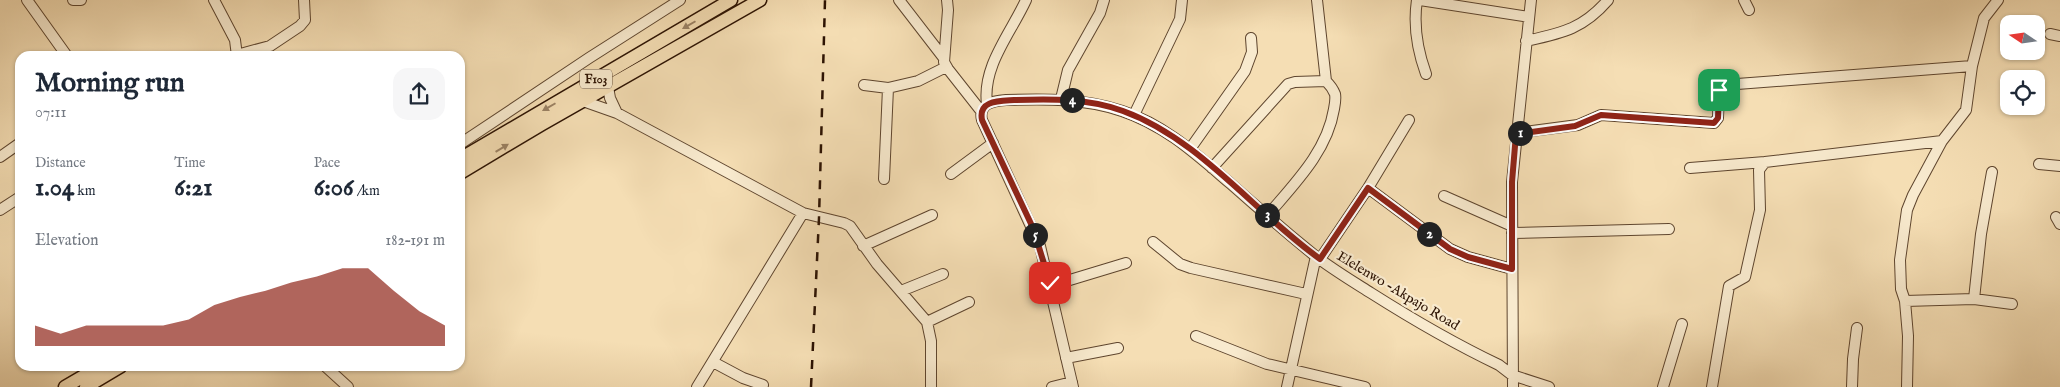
<!DOCTYPE html>
<html lang="en">
<head>
<meta charset="utf-8">
<style>
	:root { --surface:#fff; --page:#f6f6f7; --text:#1f2937; --muted:#747a83; --accent:#8f2418 }
	body { margin:0; font-family:"IM FELL English",serif; background:var(--page); color:var(--text); height:100vh; display:flex; flex-direction:column; font-size:19px; white-space:nowrap }
	* { box-sizing:border-box; margin:0 }
	p { font-size:16px; color:var(--muted) }
	.icon { flex:none; width:28px; height:28px; fill:none; stroke:currentColor; stroke-width:2; stroke-linecap:round; stroke-linejoin:round }
	.map { position:relative; flex:1; overflow:hidden }
	.drawer { position:absolute; left:15px; top:51px; width:450px; height:320px; display:flex; flex-direction:column; background:var(--surface); border-radius:15px; box-shadow:0 1px 4px #0004 }
	.drawer>* { flex:none }
	.needle { width:32px; rotate:283deg }
	.buttons { position:absolute; left:2000px; top:15px; display:grid; gap:10px }
	.buttons a { display:grid; place-items:center; width:45px; height:45px; border-radius:10px; background:var(--surface); box-shadow:0 1px 4px #0004; font-size:25px }
	.pin { position:absolute; display:grid; place-items:center; width:42px; height:42px; color:#fff; margin:-21px; border-radius:10px; box-shadow:0 2px 8px #0006 }
	.km { position:absolute; width:25px; height:25px; margin:-12px; border-radius:50%; background:#222; color:#fff; font-size:14px; line-height:25px; text-align:center }
	.round { display:grid; place-items:center; flex:none; width:52px; height:52px; border-radius:15px; background:var(--page) }
	.summary { display:flex; align-items:center; justify-content:space-between; height:85px; padding:0 20px }
	h1 { font-size:28px; font-weight:700; line-height:38px }
	.metrics { display:grid; grid-template-columns:repeat(3,1fr); gap:8px; height:85px; padding:5px 20px }
	.metrics div { display:grid; align-content:center }
	.metrics b { font-size:25px; font-weight:700 }
	.metrics small { font-size:14px; font-weight:400 }
	.metrics p { font-size:14px }
	.chart { height:140px; padding:10px 20px }
	.chart p { display:flex; justify-content:space-between }
	.chart svg { width:100%; height:90px; margin-top:5px; fill:var(--accent); opacity:.7 }
	.map>svg:first-child { display:block }
	.lines { fill:none; stroke-linecap:round; stroke-linejoin:round }
	.minor-casing { stroke:#5e452e; stroke-width:12 }
	.major-casing { stroke:#2c1202; stroke-width:15 }
	.minor { stroke:#f8eace; stroke-width:10 }
	.major { stroke:#f5deb4; stroke-width:12 }
	.rail { stroke:#2c1202; stroke-width:2.5; stroke-dasharray:9 9; stroke-linecap:butt }
	.oneway { fill:#9b8264 }
	.route-casing { stroke:#fff; stroke-width:10 }
	.route { stroke:#8f2418; stroke-width:6 }
	.labels { text-anchor:middle; dominant-baseline:central; stroke-width:4.5; stroke-linejoin:round; paint-order:stroke }
	.shield { fill:#f8eace; stroke:#69533f; stroke-width:1 }
	.shield-label { font-size:12px; font-weight:bold; fill:#2c1202 }
	.street-label { font-size:14px; fill:#2c1202; stroke:#f8eace }
</style>
</head>
<body>
<div class="map">
<svg width="2060" height="387" viewBox="0 0 2060 387">
	<rect width="100%" height="100%" fill="#f5deb4"/>
	<filter id="stains"><feTurbulence type="fractalNoise" baseFrequency=".004" numOctaves="4"/><feColorMatrix values="0 0 0 0 .2 0 0 0 0 .09 0 0 0 0 .02 0 0 0 .5 -.17"/></filter>
	<radialGradient id="worn" r=".72"><stop offset=".6" stop-color="#630" stop-opacity="0"/><stop offset="1" stop-color="#630" stop-opacity=".3"/></radialGradient>
	<g class="lines">
		<defs>
			<path id="minor" d="M27,0L67,56
				M73,0H81
				M214,0L235,40L237,56
				M899,0L943,57
				M947,0L948,10L944,62L948,69L981,111
				M1417,0C1413,26 1417,49 1426,74
				M1420,0L1529,17
				M1744,0L1749,10
				M2050,34L2060,36
				M1526,41C1562,33 1583,29 1608,0
				M233,56L270,46L300,26L305,20L304,0
				M864,85L888,88L918,81L946,67
				M608,87L610,98L617,113
				M1061,99L1068,70L1100,13L1104,0
				M583,101L617,113L803,213L844,223L850,226L877,264L927,322L931,341V387
				M987,104C982,66 1011,33 1026,0
				M1134,115L1180,19L1182,0
				M1516,133L1578,125L1601,115L1714,123L1718,118L1719,90L1721,86L1724,85L1972,66
				M460,144L589,58L680,0
				M1190,149L1245,71L1252,52L1251,38
				M0,157L20,143
				M2039,164L2060,166
				M1212,168L1288,84L1295,82L1326,81
				M1690,168L1765,162L1942,141
				M951,174L993,143
				M884,179L888,88
				M1368,188L1450,249L1468,257L1512,269
				M1444,196L1512,226
				M0,210L20,197
				M1267,216C1294,184 1327,152 1334,109C1335,104 1336,99 1335,94C1333,89 1330,85 1326,81L1317,0
				M2056,217L2060,224
				M1512,233L1669,229
				M1153,242L1180,264L1191,268L1306,294
				M863,246L932,215
				M1320,259L1368,188L1409,120
				M1050,286L1126,263
				M901,291L943,274
				M1974,299L1981,234L1992,172
				M1905,301L1974,299L2012,304
				M927,322L969,302
				M1196,336L1267,364L1365,387
				M1066,358L1118,348
				M713,362L743,378L763,385
				M325,366L348,387
				M697,387L803,213
				M1052,387L1072,382
				M1073,387L1040,246L982,120C978,103 993,101 1006,100C1045,99 1084,98 1122,111C1165,125 1197,155 1231,184C1258,208 1286,232 1314,255C1332,269 1352,281 1371,293C1412,319 1455,344 1499,365L1512,375L1549,387
				M1287,387L1316,256
				M1513,387L1512,182L1531,0
				M1663,387L1682,324
				M1712,387L1729,286L1745,277L1760,210L1759,170L1765,162
				M1852,387L1853,359L1857,328
				M1907,387L1908,336L1905,301L1901,289L1900,260L1907,210L1913,195L1942,141L1966,110L1972,66L1984,18L1998,0"/>
			<path id="major" d="M460,159L731,0
				M460,173L542,124L760,0
				M65,387L101,366
				M86,387L121,366"/>
		</defs>
		<use href="#minor" class="minor-casing"/>
		<use href="#major" class="major-casing"/>
		<use href="#minor" class="minor"/>
		<use href="#major" class="major"/>
		<path class="rail" d="M811,387L819,218L825,0"/>
	</g>
	<defs><path id="oneway-solid" d="M-6-.8H1V-3.2L6.5 0L1 3.2V.8H-6Z" transform="scale(1.25)"/></defs>
	<g class="oneway">
		<use href="#oneway-solid" transform="translate(689 25) rotate(150)"/>
		<use href="#oneway-solid" transform="translate(549 107) rotate(150)"/>
		<use href="#oneway-solid" transform="translate(502 148) rotate(-31)"/>
	</g>
	<g class="lines">
		<defs>
			<path id="route" d="M1050,283L1033,228L982,120C978,100 1000,101 1014,100C1051,99 1088,98 1123,111C1200,139 1254,212 1320,259L1368,188L1450,249L1468,257L1512,269V182L1516,134L1575,126L1601,115L1714,123L1718,118L1719,90"/>
		</defs>
		<use href="#route" class="route-casing"/>
		<use href="#route" class="route"/>
	</g>
	<g class="labels">
		<rect class="shield" x="580" y="69.5" width="32" height="19" rx="4"/>
		<g class="shield-label">
			<text x="596" y="79">F103</text>
		</g>
		<g class="street-label">
			<text transform="translate(1398 291) rotate(31)">Elelenwo -Akpajo Road</text>
		</g>
	</g>
	<rect width="100%" height="100%" filter="url(#stains)"/>
	<rect width="100%" height="100%" fill="url(#worn)"/>
</svg>
<div class="buttons">
<a><svg class="needle" viewBox="-14 -14 28 28"><path d="M0-13l5 13h-10z" fill="#e53935"/><path d="M0 13l5-13h-10z" fill="#747a83"/></svg></a>
<a><svg class="icon" aria-label="locate" viewBox="0 0 24 24"><circle cx="12" cy="12" r="6"/><path d="M12 2v4M12 18v4M2 12h4M18 12h4"/></svg></a>
</div>
<div class="pin" style="left:1719px;top:90px;background:#1e9e55"><svg class="icon" aria-label="arrive" viewBox="0 0 24 24"><path d="M6 21V4h12l-3 4 3 4H6"/></svg></div>
<div class="pin" style="left:1050px;top:283px;background:#d93025"><svg class="icon" aria-label="check" viewBox="0 0 24 24"><path d="M5 12l5 5 9-10"/></svg></div>
<b class="km" style="left:1520px;top:133px">1</b>
<b class="km" style="left:1429px;top:234px">2</b>
<b class="km" style="left:1267px;top:215px">3</b>
<b class="km" style="left:1072px;top:100px">4</b>
<b class="km" style="left:1035px;top:235px">5</b>
<section class="drawer">
<div class="summary"><div><h1>Morning run</h1><p>07:11</p></div><a class="round"><svg class="icon" aria-label="share" viewBox="0 0 24 24"><path d="M12 15V3M7 8l5-5 5 5M5 13v7h14v-7"/></svg></a></div>
<div class="metrics">
<div><p>Distance</p><b>1.04<small> km</small></b></div>
<div><p>Time</p><b>6:21</b></div>
<div><p>Pace</p><b>6:06<small> /km</small></b></div>
</div>
<div class="chart"><p><span>Elevation</span>182–191 m</p>
<svg viewBox="0 0 160 44" preserveAspectRatio="none"><path d="M0 44V34L10 38L20 34L30 34L40 34L50 34L60 31L70 24L80 20L90 17L100 13L110 10L120 6L130 6L140 17L150 27L160 34V44z"/></svg>
</div>
</section>
</div>
</body>
</html>
